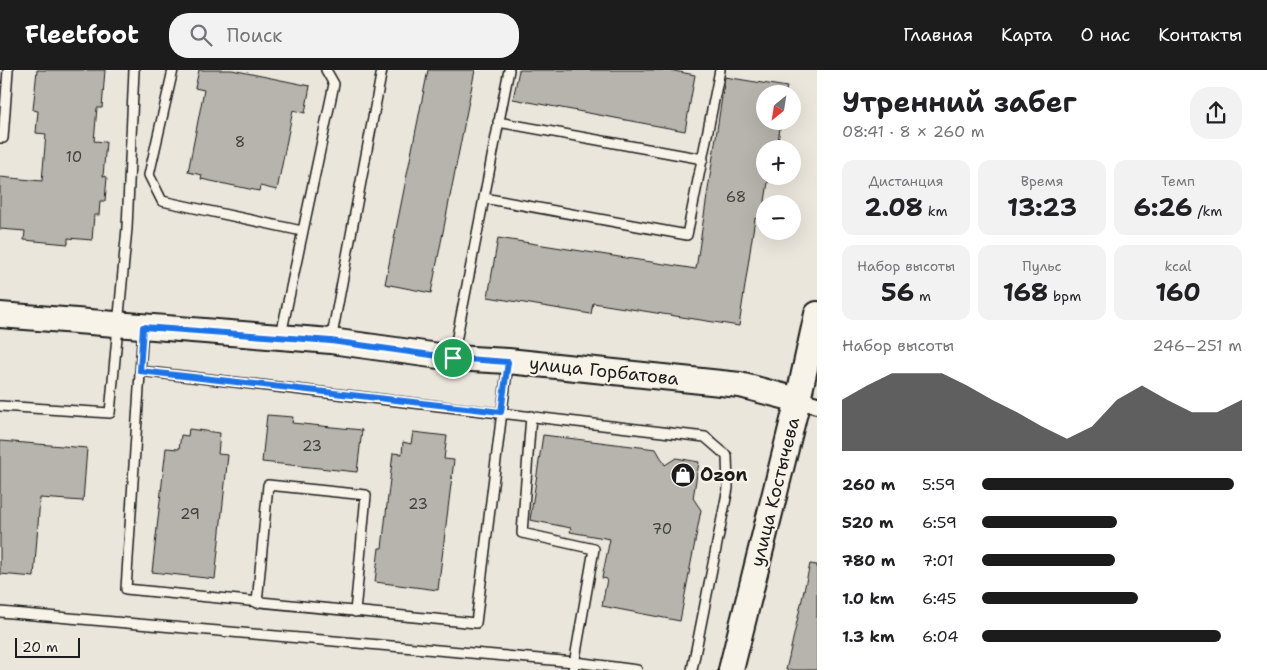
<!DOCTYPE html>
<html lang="ru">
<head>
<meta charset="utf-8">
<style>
	:root { --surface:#fff; --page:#f2f2f2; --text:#202124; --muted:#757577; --accent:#1c1c1c }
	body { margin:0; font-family:"Shantell Sans",sans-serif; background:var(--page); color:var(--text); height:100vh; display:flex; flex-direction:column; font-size:19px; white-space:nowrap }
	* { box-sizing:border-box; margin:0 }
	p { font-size:16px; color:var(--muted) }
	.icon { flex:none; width:28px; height:28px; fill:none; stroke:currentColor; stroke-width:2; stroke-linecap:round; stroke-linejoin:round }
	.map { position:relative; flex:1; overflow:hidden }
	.sheet { display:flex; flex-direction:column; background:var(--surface); width:450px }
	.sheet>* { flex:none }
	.needle { width:32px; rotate:210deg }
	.tools { position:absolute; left:756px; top:15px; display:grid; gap:10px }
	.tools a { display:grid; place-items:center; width:45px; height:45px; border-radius:50%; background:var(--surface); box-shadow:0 5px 20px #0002; font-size:25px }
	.scale { position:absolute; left:15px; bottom:12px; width:65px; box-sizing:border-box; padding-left:5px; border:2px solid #1c1c1c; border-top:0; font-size:14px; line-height:18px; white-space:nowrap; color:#1c1c1c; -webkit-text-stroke:4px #f7f3e8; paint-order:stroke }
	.pin { position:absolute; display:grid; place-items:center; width:42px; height:42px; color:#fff; margin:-21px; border:2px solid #fff; border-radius:50%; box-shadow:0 1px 5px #0007 }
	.round { display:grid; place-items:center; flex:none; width:52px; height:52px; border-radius:20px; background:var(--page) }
	.summary { display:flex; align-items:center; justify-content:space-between; height:85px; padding:0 25px }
	h1 { font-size:28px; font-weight:700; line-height:38px }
	.metrics { display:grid; grid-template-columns:repeat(3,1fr); gap:8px; height:85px; padding:5px 25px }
	.metrics div { display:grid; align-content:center; border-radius:12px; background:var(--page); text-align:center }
	.metrics b { font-size:25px; font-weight:700 }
	.metrics small { font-size:14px; font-weight:400 }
	.metrics p { font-size:14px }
	.chart { height:140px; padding:10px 25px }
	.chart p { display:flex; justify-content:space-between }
	.chart svg { width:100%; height:90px; margin-top:5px; fill:var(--accent); opacity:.7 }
	ul { padding:0 25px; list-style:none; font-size:16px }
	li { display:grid; grid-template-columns:80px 60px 1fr; align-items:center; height:38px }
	li i { height:12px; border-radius:6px; background:var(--accent) }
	header { display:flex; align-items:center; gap:30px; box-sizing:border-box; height:70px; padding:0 25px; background:var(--accent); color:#fff }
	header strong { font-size:24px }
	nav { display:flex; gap:28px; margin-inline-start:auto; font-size:18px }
	.search { width:350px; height:45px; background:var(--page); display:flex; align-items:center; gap:12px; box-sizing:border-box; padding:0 18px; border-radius:20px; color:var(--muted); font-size:19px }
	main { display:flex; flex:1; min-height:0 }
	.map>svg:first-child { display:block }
	.building { fill:#b6b4ac; stroke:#1c1c1c }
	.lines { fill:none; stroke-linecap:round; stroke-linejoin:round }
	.lane-casing { stroke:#1c1c1c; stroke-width:12 }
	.street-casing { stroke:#1c1c1c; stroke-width:20 }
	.secondary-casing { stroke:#1c1c1c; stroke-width:28 }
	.lane { stroke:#f7f3e8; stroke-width:9 }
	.street { stroke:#f7f3e8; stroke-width:16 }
	.secondary { stroke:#f7f3e8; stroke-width:24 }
	.route-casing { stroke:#fff; stroke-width:10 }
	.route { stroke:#1a73e8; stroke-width:6 }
	.labels { text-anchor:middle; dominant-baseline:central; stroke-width:4.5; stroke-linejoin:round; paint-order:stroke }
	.number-label { font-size:15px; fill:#424240 }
	.street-label { font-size:18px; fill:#1c1c1c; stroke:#f7f3e8 }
	.poi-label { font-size:18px; font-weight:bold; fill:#1c1c1c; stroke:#f7f3e8; text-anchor:start }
</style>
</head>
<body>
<header>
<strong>Fleetfoot</strong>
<div class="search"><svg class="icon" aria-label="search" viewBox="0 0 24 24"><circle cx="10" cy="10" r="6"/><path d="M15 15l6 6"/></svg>Поиск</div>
<nav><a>Главная</a><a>Карта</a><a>О нас</a><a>Контакты</a></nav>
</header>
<main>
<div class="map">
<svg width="817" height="600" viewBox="0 0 817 600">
	<rect width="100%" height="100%" fill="#eae6dc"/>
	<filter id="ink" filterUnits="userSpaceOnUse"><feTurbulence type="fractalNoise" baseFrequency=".02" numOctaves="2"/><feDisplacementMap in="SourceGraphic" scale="10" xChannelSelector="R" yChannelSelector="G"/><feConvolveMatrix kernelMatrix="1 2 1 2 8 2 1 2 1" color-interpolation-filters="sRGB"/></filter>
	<g filter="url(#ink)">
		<path class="building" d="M37,0H105L102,38H97L94,71L106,72L103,106L107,107L105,131H100L99,145H94L92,170L68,168V174L24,170L25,161L0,159V107L42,111L46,64L36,63L38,41L33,40Z
			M199,0H232L310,16L305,43L293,40L277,120L260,116L259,121L201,109L202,105L188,102L204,20L195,18Z
			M428,0H475L431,223L385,214Z
			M519,0H669L695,5L685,61L513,29Z
			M725,7L787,17L785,24H765V51H781L777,79H765V106H769L762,150L755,148L739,256L593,233L591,244L488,227L498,168L696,199Z
			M267,345L293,347L292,353L362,360L357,402L262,392Z
			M189,359L220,363L218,384L228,385L215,509L152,502L166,378L179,379L181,365L188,366Z
			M413,362L447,366L444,389L454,390L438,520L375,512L379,478H382L393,383L402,384L403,372L411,374Z
			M543,365L656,379L665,395L676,388L699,392L693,428L701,440L680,551L602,536L607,509L602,508L610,469L570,462L571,458L530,450Z
			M0,371L87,378L83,431L40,428L34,507L0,504Z
			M810,494L817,495V600H786Z"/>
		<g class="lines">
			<defs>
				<path id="lane" d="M173,0L149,105L162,131L302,161
					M498,52L703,89
					M0,68H3L8,0
					M484,128L687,165L720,0
					M143,257L126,519L476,553L508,293
					M281,265L334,14L326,0
					M331,271L382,0
					M453,287L509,0
					M140,301L705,367L727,386L728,418L692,600
					M0,336L110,343L127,158L134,0
					M531,346L522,463L594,479L573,600
					M257,533L268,415L366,425L355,542
					M0,542L575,592L637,600"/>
				<path id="street" d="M798,330L817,335"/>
				<path id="secondary" d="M0,245L331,271L453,288L508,291L740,315L798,330
					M731,600L798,330L817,244"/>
			</defs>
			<use href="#lane" class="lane-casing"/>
			<use href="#street" class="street-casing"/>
			<use href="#secondary" class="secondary-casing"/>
			<use href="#lane" class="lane"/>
			<use href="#street" class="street"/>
			<use href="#secondary" class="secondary"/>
		</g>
	</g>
	<g class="lines" filter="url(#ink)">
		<defs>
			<path id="route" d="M143,257L331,271L453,288L508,292L501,342L140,301Z"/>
		</defs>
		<use href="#route" class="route-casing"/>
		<use href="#route" class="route"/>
	</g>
	<defs>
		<symbol id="shop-disc" viewBox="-11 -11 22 22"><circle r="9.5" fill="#1c1c1c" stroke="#f7f3e8"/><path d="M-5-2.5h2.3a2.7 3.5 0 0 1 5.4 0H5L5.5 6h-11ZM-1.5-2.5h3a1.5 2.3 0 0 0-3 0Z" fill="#fff"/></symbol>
	</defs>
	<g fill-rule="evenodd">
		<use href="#shop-disc" x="669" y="391" width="28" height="28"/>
	</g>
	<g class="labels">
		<g class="number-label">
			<text x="240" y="72">8</text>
			<text x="74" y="87">10</text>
			<text x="736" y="127">68</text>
			<text x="312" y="376">23</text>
			<text x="418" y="434">23</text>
			<text x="190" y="444">29</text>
			<text x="662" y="459">70</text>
		</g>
		<g class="street-label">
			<text transform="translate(604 301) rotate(6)">улица Горбатова</text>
			<text transform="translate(775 422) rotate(-76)">улица Костычева</text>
		</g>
		<g class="poi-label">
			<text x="700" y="405">Ozon</text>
		</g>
	</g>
</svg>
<div class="tools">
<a><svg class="needle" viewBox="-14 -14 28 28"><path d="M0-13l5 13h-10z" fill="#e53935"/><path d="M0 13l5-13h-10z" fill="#757577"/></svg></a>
<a>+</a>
<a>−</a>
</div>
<div class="scale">20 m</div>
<div class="pin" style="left:453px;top:288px;background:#1e9e55"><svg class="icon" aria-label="arrive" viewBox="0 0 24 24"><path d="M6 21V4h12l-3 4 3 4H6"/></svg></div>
</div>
<section class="sheet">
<div class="summary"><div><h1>Утренний забег</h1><p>08:41 · 8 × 260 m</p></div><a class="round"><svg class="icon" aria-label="share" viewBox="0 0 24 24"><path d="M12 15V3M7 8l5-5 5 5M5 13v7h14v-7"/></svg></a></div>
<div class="metrics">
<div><p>Дистанция</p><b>2.08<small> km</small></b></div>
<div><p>Время</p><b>13:23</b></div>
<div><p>Темп</p><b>6:26<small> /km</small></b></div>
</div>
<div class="metrics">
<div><p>Набор высоты</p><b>56<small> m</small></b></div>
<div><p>Пульс</p><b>168<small> bpm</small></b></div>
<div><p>kcal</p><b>160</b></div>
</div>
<div class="chart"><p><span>Набор высоты</span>246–251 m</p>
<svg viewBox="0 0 160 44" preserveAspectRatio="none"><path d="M0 44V19L10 12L20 6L30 6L40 6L50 12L60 19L70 25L80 32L90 38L100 32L110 19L120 12L130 19L140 25L150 25L160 19V44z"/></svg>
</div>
<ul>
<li><b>260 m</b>5:59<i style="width:97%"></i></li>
<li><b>520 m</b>6:59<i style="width:52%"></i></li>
<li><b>780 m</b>7:01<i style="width:51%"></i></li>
<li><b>1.0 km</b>6:45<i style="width:60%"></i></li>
<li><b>1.3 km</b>6:04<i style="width:92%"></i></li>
</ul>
</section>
</main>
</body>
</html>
